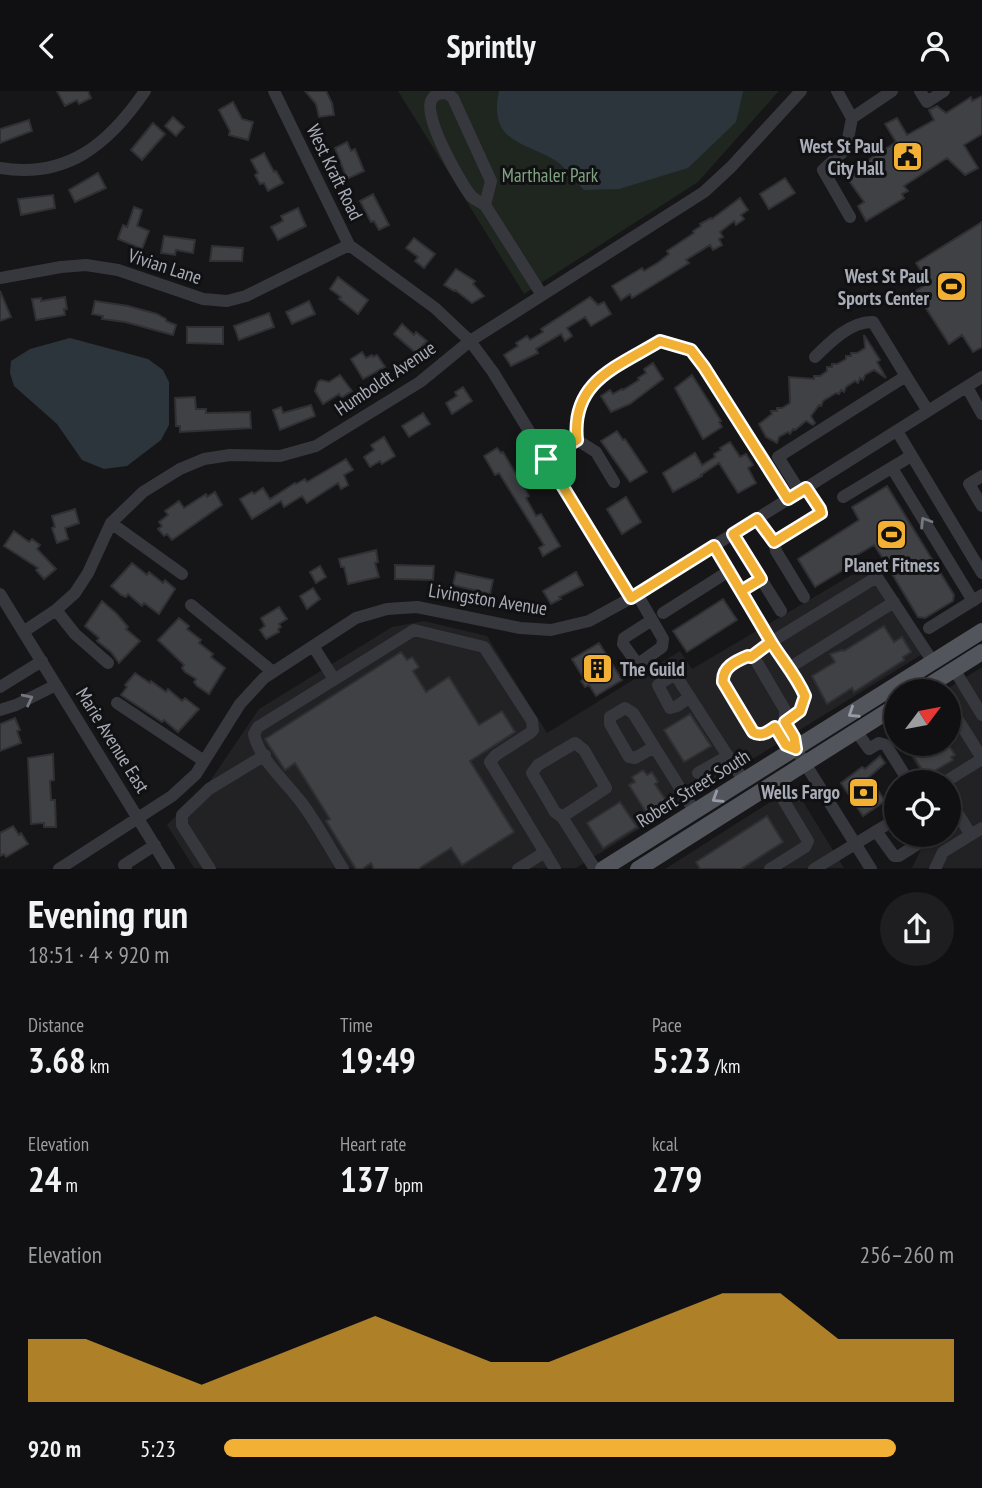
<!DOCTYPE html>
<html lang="en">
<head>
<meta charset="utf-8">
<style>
	:root { --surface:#101012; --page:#1e1e20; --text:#f1f3f6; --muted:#9c9d9f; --line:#303032; --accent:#f2b134 }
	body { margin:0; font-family:"PT Sans Narrow",sans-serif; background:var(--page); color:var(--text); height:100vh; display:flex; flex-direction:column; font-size:26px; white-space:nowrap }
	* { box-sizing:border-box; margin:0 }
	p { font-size:23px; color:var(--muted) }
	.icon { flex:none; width:38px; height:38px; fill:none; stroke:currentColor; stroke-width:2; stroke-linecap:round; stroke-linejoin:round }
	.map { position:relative; height:778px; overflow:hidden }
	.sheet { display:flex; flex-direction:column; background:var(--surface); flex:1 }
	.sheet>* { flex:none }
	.needle { width:46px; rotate:58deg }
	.fabs { position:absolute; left:884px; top:588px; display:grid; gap:14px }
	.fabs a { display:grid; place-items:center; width:77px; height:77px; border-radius:50%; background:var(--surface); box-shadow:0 2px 5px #0004,0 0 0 2px var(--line); font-size:35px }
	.pin { position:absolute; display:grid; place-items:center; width:60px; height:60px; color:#fff; margin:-30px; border-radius:14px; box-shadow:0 4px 10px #0006 }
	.round { display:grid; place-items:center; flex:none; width:74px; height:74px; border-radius:37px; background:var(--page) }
	.overview { display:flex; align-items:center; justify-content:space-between; height:119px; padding:0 28px }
	h1 { font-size:38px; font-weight:700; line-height:52px }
	.figures { display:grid; grid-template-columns:repeat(3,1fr); gap:10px; height:119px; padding:7px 28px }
	.figures div { display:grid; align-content:center }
	.figures b { font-size:35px; font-weight:700 }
	.figures small { font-size:19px; font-weight:400 }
	.figures p { font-size:19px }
	.chart { height:196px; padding:14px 28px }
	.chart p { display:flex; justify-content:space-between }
	.chart svg { width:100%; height:126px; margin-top:7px; fill:var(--accent); opacity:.7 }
	ul { padding:0 28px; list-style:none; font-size:23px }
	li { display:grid; grid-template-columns:112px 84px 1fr; align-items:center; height:52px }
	li i { height:18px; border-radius:9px; background:var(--accent) }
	header { display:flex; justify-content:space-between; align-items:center; height:91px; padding:0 28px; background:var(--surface); font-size:32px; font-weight:700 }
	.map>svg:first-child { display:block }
	.built { fill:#222225 }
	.green { fill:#1e261f }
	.water { fill:#2c353c }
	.building { fill:#404145; stroke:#303034; stroke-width:2 }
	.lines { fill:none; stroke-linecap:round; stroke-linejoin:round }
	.minor { stroke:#37383d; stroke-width:12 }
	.major { stroke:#53555c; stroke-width:16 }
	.oneway { stroke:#757881 }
	.oneway2 { stroke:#979ba6 }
	.route-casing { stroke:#fff; stroke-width:14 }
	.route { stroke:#f2b134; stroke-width:9 }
	.labels { text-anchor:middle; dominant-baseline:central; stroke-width:6; stroke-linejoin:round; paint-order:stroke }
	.poi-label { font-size:19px; font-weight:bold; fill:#a8adb8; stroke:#111113; text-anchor:end }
	.street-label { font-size:19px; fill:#a8adb8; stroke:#111113 }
	.park-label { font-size:19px; fill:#7fa381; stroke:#111113 }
</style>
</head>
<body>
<header><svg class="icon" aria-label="back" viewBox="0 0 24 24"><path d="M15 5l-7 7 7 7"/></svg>Sprintly<svg class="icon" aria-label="person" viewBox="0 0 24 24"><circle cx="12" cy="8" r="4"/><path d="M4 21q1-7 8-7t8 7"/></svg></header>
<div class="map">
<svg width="982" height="778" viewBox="0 0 982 778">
	<rect width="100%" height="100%" fill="#161618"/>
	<path class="built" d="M872,472L929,559L576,777H194L167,734L208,693L259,618L392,536L424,530L487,545L547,642L680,560L692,578Z
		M982,576V777H912L921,758L944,744H948L949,741L955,736L949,726L948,691H927L903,653H948V600H944Z
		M794,696L844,777L665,778Z"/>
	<path class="green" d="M398,0H779L698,91L524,203Z"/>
	<path class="water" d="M499,0H743V1L736,31L688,77L619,98L584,99C574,89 564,74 553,68C519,50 489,49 499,0Z
		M70,247L148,268L163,279L169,291V334L161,349L127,375L104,378L82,369L57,333L14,295L10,282L11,270L30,258Z"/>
	<path class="building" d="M57,0H88L91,7L79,13L77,9L65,15Z
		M305,0H326L332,12L334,24L319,26L316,13Z
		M982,5V43L964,54L978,77L965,84L947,67L904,95L908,100L902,103L904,107L866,130L858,115L864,111L845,84L896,51L885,33L897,27L907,44L934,29L929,19L937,15L946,22L971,6L972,10Z
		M233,11L242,28L253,31L248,49L229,44L230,40L219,19Z
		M173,26L184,36L176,45L165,35Z
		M29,29L32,40L0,52V38Z
		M153,32L165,43L142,69L131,59Z
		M347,51L351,60L355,58L364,80L347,88L335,57Z
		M264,62L274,81L276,80L283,92L268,100L264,92L260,93L255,84L258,82L251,69Z
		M98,82L106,97L75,111L69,99Z
		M785,87L795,102L769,118L760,103Z
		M373,103L389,134L379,139L374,130L371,131L360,110Z
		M53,104L55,117L21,124L18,108Z
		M740,107L748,119L741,124L744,128L736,134L734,130L720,141L723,146L719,148L722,154L713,159L710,154L686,169L689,172L660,190L632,207L630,203L621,209L612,195L642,177L644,180L659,171L669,163L667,160L694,142L693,140L701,135L700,133L711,127L712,128Z
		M134,116L142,119L137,135L149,140L142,158L118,148L123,134L127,136Z
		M298,117L306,135L278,149L271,136L283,130L281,125Z
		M982,131V256L973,261L962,244L949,253L915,200L929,192L916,172Z
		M164,145L195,149L193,162L176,159L175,164L161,162Z
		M414,147L435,163L424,177L415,170L418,166L406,157Z
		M212,155L243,157L242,170H210Z
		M456,178L475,190L473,193L484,205L472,212L455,199L454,200L444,194Z
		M338,186L368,209L358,223L339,208L341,206L330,198Z
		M0,200L11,226L0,230Z
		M65,206L67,218H64L65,224L36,229L32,208L41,207V210Z
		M590,206L598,214L604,211L611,223L591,235L585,226L567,237L572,245L565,250L561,243L536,258L538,262L511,275L504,264L518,255L516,252L527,245L530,249L543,241L541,238Z
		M95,210L128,215L157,223L166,228V230L176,234L173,244L125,231L102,228L103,225L92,223Z
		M309,210L315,223L292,233L286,221Z
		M269,222L274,236L239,249L234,235Z
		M402,233L414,244L416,241L427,250L416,262L394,243Z
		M187,236H223V253L187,252Z
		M864,244L880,269L877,271L886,287L874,279L865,284L863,289L860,287L858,292L855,290L846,296L844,301L841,299L839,303L836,302L823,310L821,315L819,314L811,325L815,332L813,334L806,330L795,339L793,338L790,343L788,341L779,346L777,352L766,346L759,333L772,323L771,320H777V317H782L790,312L789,286L814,288V285H820L827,280V276H832V273H837L846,268V265H851V262H857L865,257Z
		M362,261L366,267L372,264L373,266L377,264L385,276L363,288L351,268Z
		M653,272L663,288L630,313L611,321L601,305L610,299L613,303L622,298L623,299L639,289L638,287L646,282L644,278Z
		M340,284L352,300L341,307L339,303L323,313L315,300L318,291L321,289L329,291Z
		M692,284L721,330L719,331L722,336L703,348L675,297Z
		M463,296L472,310L452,323L446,312L457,305L455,301Z
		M195,306L196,318H206V322L250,321L251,337L180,341V335H176L175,307Z
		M311,314L315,325L280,339L273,319L281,316L283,322Z
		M423,322L430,333L409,346L402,335Z
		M617,340L623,349L625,348L647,381L630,391L601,350Z
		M384,346L395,365L382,373L380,370L370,376L364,366L374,359L371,354Z
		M730,351L740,366L746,363L753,374L748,377L756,392L738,402L719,372L701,384L702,385L673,401L663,382L695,362L702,374L715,366L714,363L721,359L720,357Z
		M497,357L501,362L503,361L529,405L526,407L536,425L541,423L560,455L543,465L539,457L544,454L499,382L495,384L484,365Z
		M346,368L353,379L344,384L348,394L341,398L338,392L307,412L302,405L284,416L281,410L252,428L240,408L252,401L254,403L263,397L270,408L295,392L296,393L305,388L307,391Z
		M887,395L954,504L953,510L925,527L918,526L888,476L884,478L880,472L884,469L874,454L847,470L850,475L815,496L798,468L859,429L852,416Z
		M215,401L222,414L172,449L167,443L164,445L158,438L162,435L159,431L168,424L165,420L179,410L184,417L206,403L207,406Z
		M626,406L641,431L622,443L607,418Z
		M75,418L79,432L65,437L68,448L57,452L52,437L55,436L52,425Z
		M14,440L29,451L32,448L40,454L37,458L56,478L44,488L36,479L38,477L4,455Z
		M376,459L378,471L375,472L379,486L348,493L344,476H341L339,468Z
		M132,472L147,484L149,481L163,492L165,489L175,498L159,523L144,512L142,515L128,503L126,506L121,504L111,495Z
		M395,474L434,475L433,489L395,488Z
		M320,475L326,486L316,492L310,481Z
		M456,481L493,489L490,503L453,494Z
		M576,481L583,494L559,506L561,508L551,513L543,500Z
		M313,497L320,508L307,518L300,505Z
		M723,508L737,529L687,561L673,540Z
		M102,510L116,522L128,536L126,538L140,550L119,572L111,561L97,550L99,547L85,535Z
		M279,516L287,528L279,533L281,536L278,538L279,541L266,548L260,539L265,535L261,527Z
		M179,527L189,535L187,538L201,549L199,552L213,563L211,566L225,577L209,603L197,595L194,591L196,588L185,581L182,577L184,574L158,549Z
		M884,535L894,551L902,546L911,561L903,566L904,569L854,601L852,597L827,613L812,585L835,571L830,563L843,559L844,560Z
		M599,552L622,589L596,605L589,594L585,596L581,590L584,588L572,568Z
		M401,561L407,569L412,566L419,576L413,580L426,601L449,586L479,634L502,620L515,641L470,670L514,741L462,774L451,757L418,778H374L371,772L362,778H356L326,730L330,728L295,672L285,679L265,648Z
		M135,582L150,592L151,590L166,601L168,598L182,610L185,607L199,618L178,641L164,629L162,631L121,604L127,596L125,594Z
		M690,623L711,655L684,671L664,639Z
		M15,627L20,639L17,640L21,652L0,660V633Z
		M906,653H948L955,664L951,666L953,669L926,685Z
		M53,663L54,689L50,690L51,709H55L56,736H44V732L31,733L28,667Z
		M880,665L885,672L869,686L885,710L863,725L841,692L862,676L865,678Z
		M643,679L647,684L652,681L658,691L655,693L667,711L647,723L629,694L635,691L632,686Z
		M620,711L637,736L603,757L587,732Z
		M767,725L783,751L741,778H700L696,771Z
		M13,735L19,744L21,742L28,753L6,766L4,763L0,765V742Z"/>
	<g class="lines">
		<path class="minor" d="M274,0L349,154L435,217L470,250L493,281L631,507
			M837,0L852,27L846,58L823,79L850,126
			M920,0L927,11L944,0
			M852,27L892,0
			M0,77C67,88 109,53 145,0
			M485,114C480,111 475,109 471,105C460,91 421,23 432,8C436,2 442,2 447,2L453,7L491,90L485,114L542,204
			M0,187L61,176L86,174L118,179L203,208L227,210L246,205L349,154
			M815,266C830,251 851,230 873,231L906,285
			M967,296L982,323
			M897,340L982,482
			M577,349L596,361L614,391
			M546,368L577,349C572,289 616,276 660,250L691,259L704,276L788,408
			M892,377L973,510
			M982,385L969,393L982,415
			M800,401L778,366L906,285L928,320
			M843,406L911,365
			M757,427L774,451L821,422L806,397
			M111,432L182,483
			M733,443L781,520
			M774,451L776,460L804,506
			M714,455L771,551L877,486L933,571
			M0,503L169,778
			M637,503L663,548L662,556L641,571H636L623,553L624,547L652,529
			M191,514L273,581
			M56,519L75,543L108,572
			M663,522L729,480
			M929,537L982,504
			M23,541L56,519L75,502L88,482L111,432L143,401L180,378L204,368L230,364L280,365L316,355L420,291L470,250L704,101L731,76L801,0
			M313,555L334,588
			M751,566L771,551L805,605C802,624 776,642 756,643L723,591C722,576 736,570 748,565L755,568L785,619V631L794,646L796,658L871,778
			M789,577L894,511
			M954,578L982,624
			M0,596L42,570
			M690,606L677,615L670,617L658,594L672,585L678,588L744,690
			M117,612L204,670
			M948,613L982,667
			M0,619L16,614L56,594
			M775,636L786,654L796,658
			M856,640L869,658L879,652L886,654L909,691
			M654,656L635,667L629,666L610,633V626L625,617L633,622L695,721
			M698,682L728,665
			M945,691L982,668
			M948,707L971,744
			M562,726L606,697L584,659L575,652L538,674L532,682L555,721L562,726L595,778
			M876,740L894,765H899L932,744
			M59,778L172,705L196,683L240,613L264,587L356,527L387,518L417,516L520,537L551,539L589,530L631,507L982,286
			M126,778L124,774L155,754
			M210,778L182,734V724L209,698L265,664
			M343,778C329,756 317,732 301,711C286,691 259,668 254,643L258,636L414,539L484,556L532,630L533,639L530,642L496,664L490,671L555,778
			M518,778L545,761
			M770,778L805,756L808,750L784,710
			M814,778L896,728
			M935,778L943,761L982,737"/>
		<path class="major" d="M920,600L982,561
			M603,778L982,540
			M638,778L896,615"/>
	</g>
	<defs><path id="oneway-chevron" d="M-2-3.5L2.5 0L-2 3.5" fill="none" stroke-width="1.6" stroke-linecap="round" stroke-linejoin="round" transform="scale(1.75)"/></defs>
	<g class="oneway">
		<use href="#oneway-chevron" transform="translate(925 431) rotate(-122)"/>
		<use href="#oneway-chevron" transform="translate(28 608) rotate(-27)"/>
	</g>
	<g class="oneway2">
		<use href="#oneway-chevron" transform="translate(853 622) rotate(147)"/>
		<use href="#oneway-chevron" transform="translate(717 707) rotate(148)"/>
	</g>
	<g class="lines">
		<defs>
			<path id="route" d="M546,368L631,507L714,455C734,488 753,521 773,554C784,571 797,586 805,605L800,620L785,631L794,646L796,658L786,654L775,636C768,641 761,646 753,641L723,591C722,576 736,570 748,565L751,566L771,551L741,500L761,488L733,443L757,428L774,451L821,422L820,418L806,397L788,408L704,276L691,259L660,250C617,276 571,290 577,349L546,368"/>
		</defs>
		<use href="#route" class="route-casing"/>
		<use href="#route" class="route"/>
	</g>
	<defs>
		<symbol id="civic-square" viewBox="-11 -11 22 22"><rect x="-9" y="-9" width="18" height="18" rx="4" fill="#f2b134" stroke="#111113"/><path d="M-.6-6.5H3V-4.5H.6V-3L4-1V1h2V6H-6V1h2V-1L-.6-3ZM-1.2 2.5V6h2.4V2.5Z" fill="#111"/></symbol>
		<symbol id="stadium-square" viewBox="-11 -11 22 22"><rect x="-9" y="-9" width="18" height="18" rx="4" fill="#f2b134" stroke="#111113"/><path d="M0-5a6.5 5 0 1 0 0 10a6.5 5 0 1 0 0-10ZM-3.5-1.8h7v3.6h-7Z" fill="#111"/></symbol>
		<symbol id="building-square" viewBox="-11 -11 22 22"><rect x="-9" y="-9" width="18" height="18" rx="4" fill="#f2b134" stroke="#111113"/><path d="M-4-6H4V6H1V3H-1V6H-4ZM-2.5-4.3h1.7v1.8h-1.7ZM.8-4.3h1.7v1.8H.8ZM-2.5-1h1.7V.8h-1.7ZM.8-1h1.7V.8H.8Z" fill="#111"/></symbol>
		<symbol id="bank-square" viewBox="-11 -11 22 22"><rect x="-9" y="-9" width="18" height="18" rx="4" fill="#f2b134" stroke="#111113"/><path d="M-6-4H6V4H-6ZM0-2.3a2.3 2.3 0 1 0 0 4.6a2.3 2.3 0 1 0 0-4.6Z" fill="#111"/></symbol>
	</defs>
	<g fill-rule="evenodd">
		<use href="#civic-square" x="890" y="48" width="35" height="35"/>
		<use href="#stadium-square" x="934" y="178" width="35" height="35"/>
		<use href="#stadium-square" x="874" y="426" width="35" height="35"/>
		<use href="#building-square" x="580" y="560" width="35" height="35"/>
		<use href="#bank-square" x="846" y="684" width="35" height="35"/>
	</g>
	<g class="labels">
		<g class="poi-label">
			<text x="884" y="55">West St Paul<tspan x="884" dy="22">City Hall</tspan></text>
			<text x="929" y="185">West St Paul<tspan x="929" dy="22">Sports Center</tspan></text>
			<text x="892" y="474" text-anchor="middle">Planet Fitness</text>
			<text x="620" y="578" text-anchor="start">The Guild</text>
			<text x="840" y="701">Wells Fargo</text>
		</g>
		<g class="street-label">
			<text transform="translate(335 81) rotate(64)">West Kraft Road</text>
			<text transform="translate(165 175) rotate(18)">Vivian Lane</text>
			<text transform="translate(385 287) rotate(-34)">Humboldt Avenue</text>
			<text transform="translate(488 508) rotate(9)">Livingston Avenue</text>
			<text transform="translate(113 649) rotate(58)">Marie Avenue East</text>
			<text transform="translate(693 697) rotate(-32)">Robert Street South</text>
		</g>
		<g class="park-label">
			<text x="550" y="84">Marthaler Park</text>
		</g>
	</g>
</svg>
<div class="fabs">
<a><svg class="needle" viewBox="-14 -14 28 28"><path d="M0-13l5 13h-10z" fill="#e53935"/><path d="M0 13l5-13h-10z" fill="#9c9d9f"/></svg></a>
<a><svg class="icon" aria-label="locate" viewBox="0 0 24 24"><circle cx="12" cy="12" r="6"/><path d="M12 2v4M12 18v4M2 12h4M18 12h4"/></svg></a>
</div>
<div class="pin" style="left:546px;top:368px;background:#1e9e55"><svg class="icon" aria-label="arrive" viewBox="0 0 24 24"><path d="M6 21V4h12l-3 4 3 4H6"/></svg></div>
</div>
<section class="sheet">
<div class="overview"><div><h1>Evening run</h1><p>18:51 · 4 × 920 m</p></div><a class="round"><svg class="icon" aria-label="share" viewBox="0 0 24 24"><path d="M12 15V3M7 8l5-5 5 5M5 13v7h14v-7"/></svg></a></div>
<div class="figures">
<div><p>Distance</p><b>3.68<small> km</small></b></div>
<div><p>Time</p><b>19:49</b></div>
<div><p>Pace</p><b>5:23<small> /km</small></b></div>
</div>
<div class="figures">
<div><p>Elevation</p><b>24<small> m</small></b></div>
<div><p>Heart rate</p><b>137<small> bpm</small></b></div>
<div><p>kcal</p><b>279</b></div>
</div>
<div class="chart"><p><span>Elevation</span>256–260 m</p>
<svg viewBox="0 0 160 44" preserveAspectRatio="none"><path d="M0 44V22L10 22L20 30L30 38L40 30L50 22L60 14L70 22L80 30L90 30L100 22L110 14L120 6L130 6L140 22L150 22L160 22V44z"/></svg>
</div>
<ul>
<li><b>920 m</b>5:23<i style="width:92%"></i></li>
</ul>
</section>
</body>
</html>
